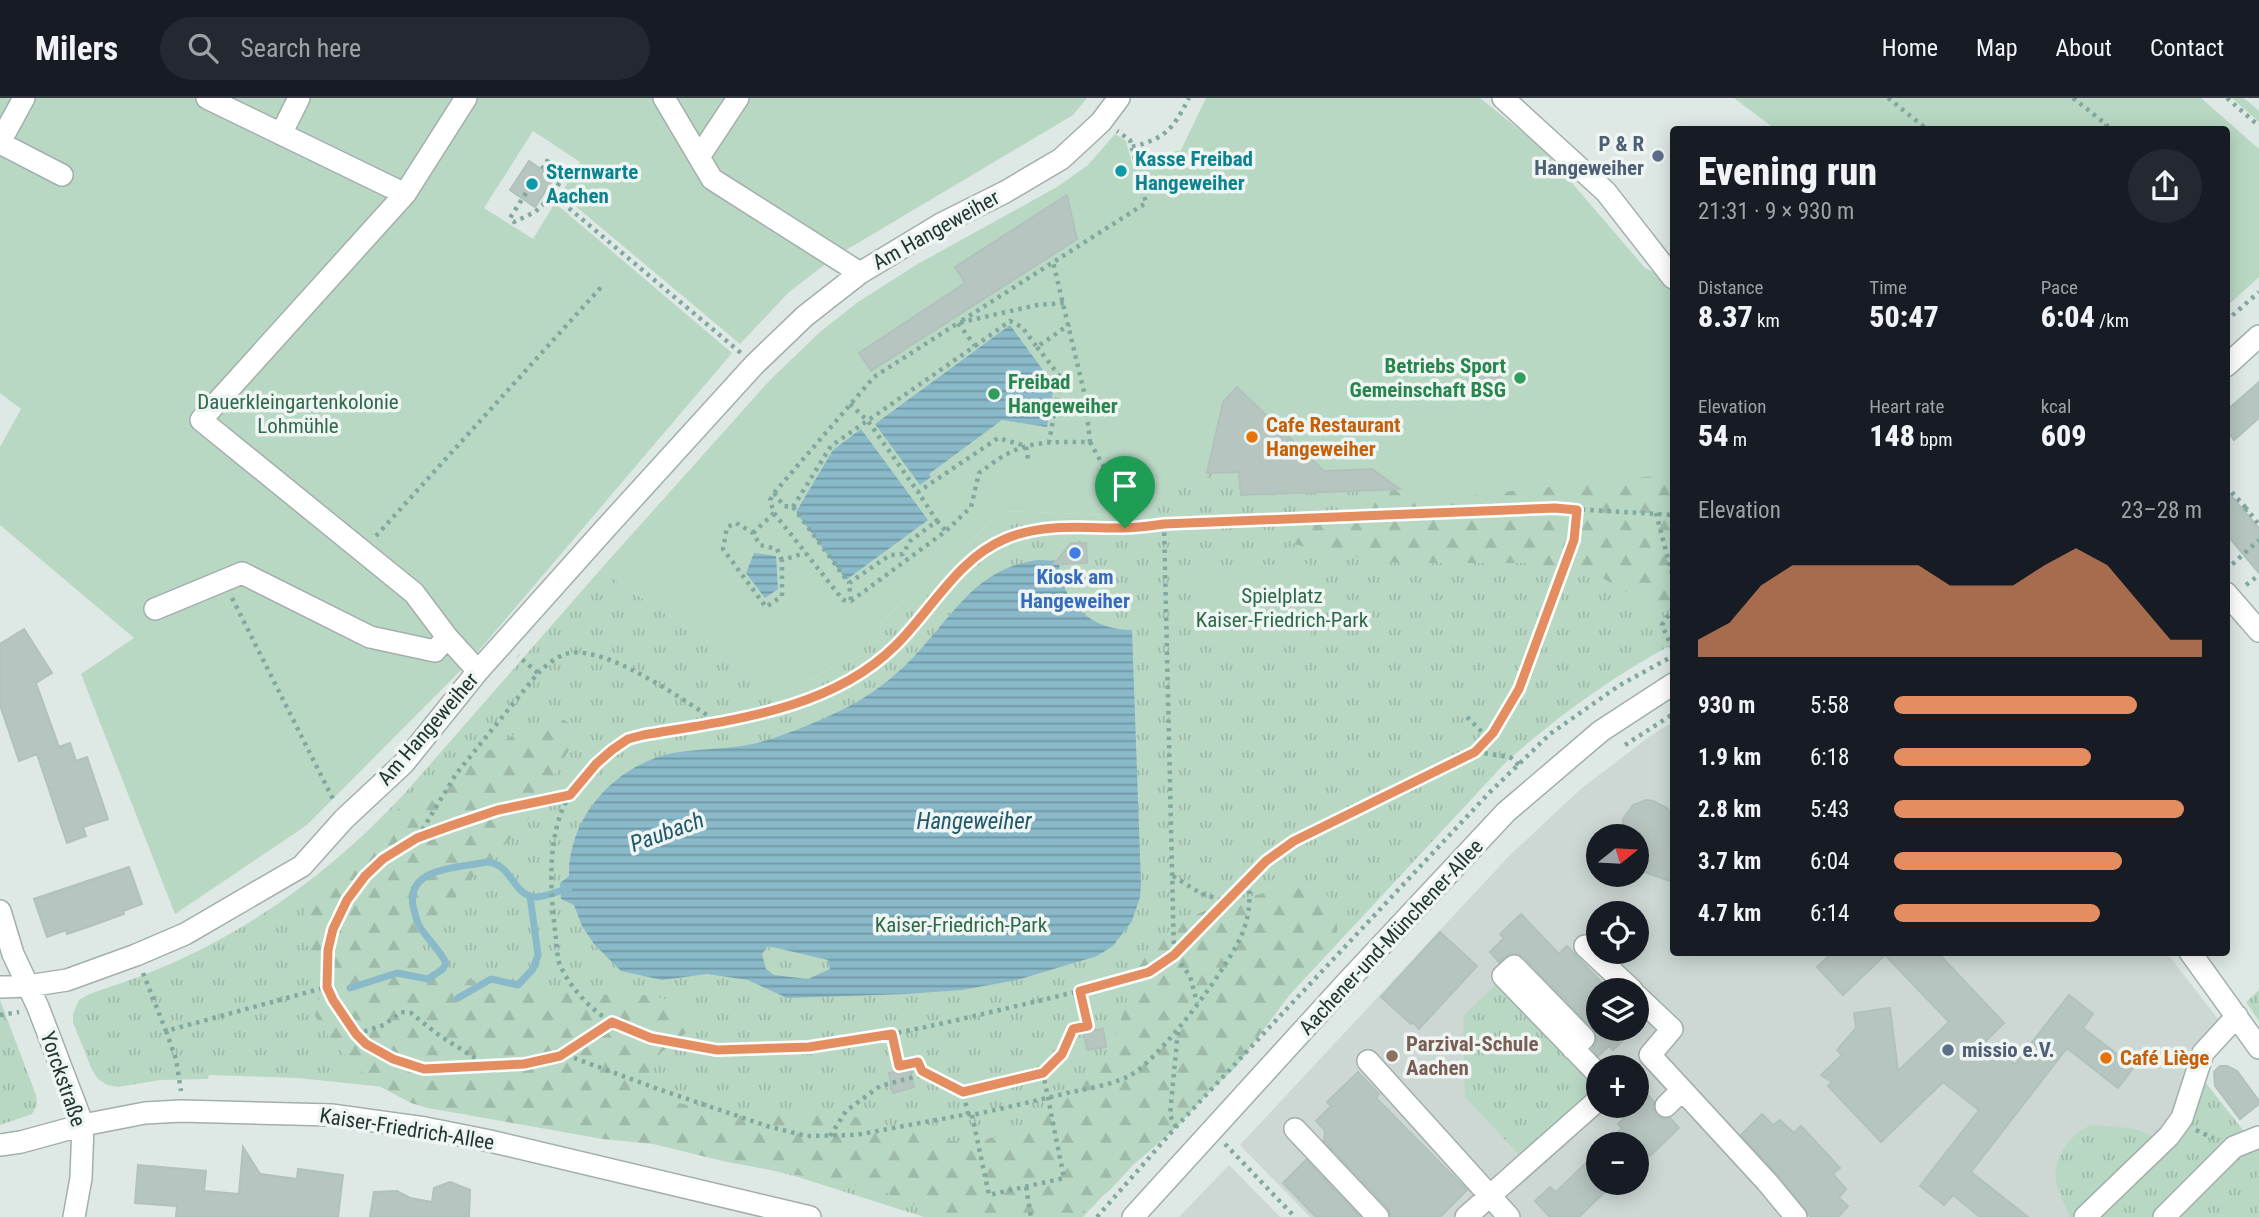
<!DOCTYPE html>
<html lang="en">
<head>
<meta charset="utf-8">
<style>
	:root { --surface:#171b24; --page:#242831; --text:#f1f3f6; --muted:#9ea1a6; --line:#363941; --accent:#e48d60 }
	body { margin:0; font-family:"Roboto Condensed",sans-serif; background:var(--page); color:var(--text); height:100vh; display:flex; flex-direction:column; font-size:26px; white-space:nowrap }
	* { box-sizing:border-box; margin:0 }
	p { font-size:23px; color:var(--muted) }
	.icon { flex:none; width:38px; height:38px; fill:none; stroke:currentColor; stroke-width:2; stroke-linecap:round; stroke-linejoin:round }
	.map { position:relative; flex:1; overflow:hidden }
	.details { position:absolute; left:1670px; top:28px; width:560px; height:830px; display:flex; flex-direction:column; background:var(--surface); border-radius:7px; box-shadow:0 4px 18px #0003 }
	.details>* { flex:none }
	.needle { width:46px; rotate:72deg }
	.controls { position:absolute; left:1586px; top:726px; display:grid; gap:14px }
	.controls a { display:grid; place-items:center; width:63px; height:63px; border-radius:50%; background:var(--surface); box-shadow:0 4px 18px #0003; font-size:35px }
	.pin { position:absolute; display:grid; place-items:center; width:60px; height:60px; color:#fff; margin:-72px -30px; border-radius:50% 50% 50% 0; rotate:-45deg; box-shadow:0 0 7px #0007 }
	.pin .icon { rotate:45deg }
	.round { display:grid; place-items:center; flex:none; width:74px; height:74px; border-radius:37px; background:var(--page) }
	.head { display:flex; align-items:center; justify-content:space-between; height:119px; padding:0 28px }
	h1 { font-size:38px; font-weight:800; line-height:52px }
	.stats { display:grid; grid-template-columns:repeat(3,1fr); gap:10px; height:119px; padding:7px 28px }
	.stats div { display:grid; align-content:center }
	.stats b { font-size:30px; font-weight:800 }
	.stats small { font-size:19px; font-weight:400 }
	.stats p { font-size:19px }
	.chart { height:196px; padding:14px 28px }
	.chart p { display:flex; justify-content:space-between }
	.chart svg { width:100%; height:126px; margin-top:7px; fill:var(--accent); opacity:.7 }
	ul { padding:0 28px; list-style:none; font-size:23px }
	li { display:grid; grid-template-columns:112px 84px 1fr; align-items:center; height:52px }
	li i { height:18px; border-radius:9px; background:var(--accent) }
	header { display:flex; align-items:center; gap:42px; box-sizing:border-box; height:98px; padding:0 35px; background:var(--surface); border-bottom:2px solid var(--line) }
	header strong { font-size:33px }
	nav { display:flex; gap:38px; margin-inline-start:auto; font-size:24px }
	.search { width:490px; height:63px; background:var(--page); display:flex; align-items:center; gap:18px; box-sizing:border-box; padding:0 24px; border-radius:38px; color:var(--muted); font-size:26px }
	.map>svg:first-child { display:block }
	.built { fill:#cdd8d4; fill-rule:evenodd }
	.grass { fill:url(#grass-tufts) }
	.forest { fill:url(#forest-firs) }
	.garden { fill:#b9d8c4 }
	.water { fill:url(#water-rules); fill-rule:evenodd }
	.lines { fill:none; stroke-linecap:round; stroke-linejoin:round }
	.stream { stroke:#8ab9c9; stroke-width:7 }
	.building { fill:#b7c5c1; stroke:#b1c1bc; stroke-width:2 }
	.minor-casing { stroke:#a2afac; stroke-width:24 }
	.path { stroke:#81a9a0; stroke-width:4.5; stroke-dasharray:3.5 5; stroke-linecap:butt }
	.minor { stroke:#fff; stroke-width:21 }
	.route-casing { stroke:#fff; stroke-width:14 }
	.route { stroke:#e48d60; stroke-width:9 }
	.service-dot { fill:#5c6f8a; stroke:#eef5f2; stroke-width:2.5 }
	.culture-dot { fill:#0f9aa8; stroke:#eef5f2; stroke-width:2.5 }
	.leisure-dot { fill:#2e9e5b; stroke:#eef5f2; stroke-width:2.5 }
	.food-dot { fill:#e8710a; stroke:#eef5f2; stroke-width:2.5 }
	.shop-dot { fill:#3f7fe0; stroke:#eef5f2; stroke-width:2.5 }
	.education-dot { fill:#8d6e63; stroke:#eef5f2; stroke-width:2.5 }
	.labels { text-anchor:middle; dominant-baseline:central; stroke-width:7; stroke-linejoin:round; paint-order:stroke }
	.service-label { font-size:21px; font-weight:bold; fill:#4e5e75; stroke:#eef5f2; text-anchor:end }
	.culture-label { font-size:21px; font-weight:bold; fill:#0d838f; stroke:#eef5f2; text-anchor:start }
	.street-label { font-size:21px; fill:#213633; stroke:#eef5f2 }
	.leisure-label { font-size:21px; font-weight:bold; fill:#27864d; stroke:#eef5f2; text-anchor:end }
	.park-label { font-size:21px; fill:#2f694b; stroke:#eef5f2 }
	.food-label { font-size:21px; font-weight:bold; fill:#c56008; stroke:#eef5f2; text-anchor:start }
	.shop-label { font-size:21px; font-weight:bold; fill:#366cbe; stroke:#eef5f2 }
	.education-label { font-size:21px; font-weight:bold; fill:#785e54; stroke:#eef5f2; text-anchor:start }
	.water-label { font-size:23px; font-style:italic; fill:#22586c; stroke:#eef5f2 }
</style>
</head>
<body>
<header>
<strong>Milers</strong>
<div class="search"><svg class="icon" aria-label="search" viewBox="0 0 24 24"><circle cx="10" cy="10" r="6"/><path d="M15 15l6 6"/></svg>Search here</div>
<nav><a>Home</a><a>Map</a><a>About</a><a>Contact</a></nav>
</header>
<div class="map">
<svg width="2259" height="1119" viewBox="0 0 2259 1119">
	<defs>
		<pattern id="grass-tufts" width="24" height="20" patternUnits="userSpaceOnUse" patternTransform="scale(1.75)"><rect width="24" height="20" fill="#b9d8c4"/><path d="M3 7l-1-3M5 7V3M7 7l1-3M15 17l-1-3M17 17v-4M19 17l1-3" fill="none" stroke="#9fbaa9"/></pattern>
		<pattern id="forest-firs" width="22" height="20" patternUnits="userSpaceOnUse" patternTransform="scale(1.75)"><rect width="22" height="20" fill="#b9d8c4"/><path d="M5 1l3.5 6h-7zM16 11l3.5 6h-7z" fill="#9fbaa9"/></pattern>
		<pattern id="water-rules" width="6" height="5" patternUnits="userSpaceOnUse" patternTransform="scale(1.75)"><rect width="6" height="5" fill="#8ab9c9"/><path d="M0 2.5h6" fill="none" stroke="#7097a4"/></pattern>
	</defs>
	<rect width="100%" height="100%" fill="#dee8e5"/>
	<path class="built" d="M1673,624V854H2166L2218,921L2196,947L2188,964L2181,1008L2172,1022L2073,1119H1310L1240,1047L1510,757L1582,690L1650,638ZM1598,738H1636V777H1598ZM1598,816H1636V854H1598ZM1598,892H1636V931H1598ZM1598,970H1636V1008H1598ZM1598,1046H1636V1085H1598Z
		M1229,1067L1280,1119H1179Z"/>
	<path class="grass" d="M2232,0H2244L2259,13V24Z
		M1237,289L1316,365L1372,371L1673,376V546C1613,578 1558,618 1507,663L1083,1119H924L798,1079L716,1057L384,989L298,980L209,977L208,981L160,982L118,989L107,987L98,981L92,972L73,924V916L79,902C92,893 109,890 124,884C142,878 161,870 179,862C266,822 340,765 405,695L600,472L785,595L828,572L1003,413L1136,418L1137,391Z
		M1501,881L1598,980V999L1524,1062L1465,999L1463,918Z
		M2259,892V923L2246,904Z
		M0,902L36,997L37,1007L32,1016L0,1027Z
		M2198,975L2247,1037L2156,1119H2092L2183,1025Z
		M2090,1027C2110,1029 2138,1027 2154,1040L2073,1119H2070C2057,1090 2046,1073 2068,1045C2074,1037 2081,1032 2090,1027Z
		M2259,1047V1119H2178L2237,1058Z"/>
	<path class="forest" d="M1673,318V511L1640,504L1627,494L1597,477L1580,473L1527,465H1399L1362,461L1352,457H1331L1295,446L1288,431L1336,423L1364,404L1387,391Z
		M560,620L577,629L573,645L530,719L495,758L479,772L458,797L421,832C422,845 422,857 432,867C450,886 490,882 514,884C536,886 556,893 578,896C613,900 678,884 693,928C668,954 644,953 655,995C698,1021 766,1005 816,1013C835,1016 855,1018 873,1023C907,1032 939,1047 976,1043C1019,1039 1092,989 1111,949C1125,919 1128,879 1150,852C1183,811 1234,803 1281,791C1290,789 1297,786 1306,784L1326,795L1334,810L1337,827L1336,844L1291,895L1236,969L1210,993L1175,1031L1133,1067L1110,1092L1076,1119H942L887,1095L853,1087L727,1064L653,1046L603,1041L428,1010L411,1005L381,989L367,979L333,945L315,918L323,885L309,854L305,834L304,817L308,802L402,707L513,637L544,622Z"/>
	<path class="garden" d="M0,0H1087L1073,17L836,158L788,195L740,246L561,96L580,64L533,33L484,110L533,141L555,105L732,255L470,563L307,727L175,816L81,576L134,540L0,427V349L21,311L0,295Z
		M1206,0H1480L1542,50L1645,170L1673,183V376L1409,404L1372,371L1319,373L1315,364L1258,310L1223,304L1204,389L1137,391L1136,418L1003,413L828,572L785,595L600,472L771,281L820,234L858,204L916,167L1057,89L1088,67L1115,36L1126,43L1132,65L1181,52Z
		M1734,0H2201L2259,51V179L2226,209V32L1775,31Z
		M1310,466L1311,542L1201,544L1200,468Z"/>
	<path class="water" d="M1010,227L1054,287L1047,329L1002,322L929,376L931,379L920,387L875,326Z
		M861,331L928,422L846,482L796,414L833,352Z
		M754,455L776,458L778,491L765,500L746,475Z
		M1039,462L1059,463C1061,505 1091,532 1132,532L1141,786L1140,799L1132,823L1113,848L1097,858L1017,882L962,892L906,896L787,900L748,882L707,876L662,882L621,873L594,846L582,828L574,807L561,801L560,785L569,778C568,719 615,667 673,655C701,650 729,652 757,645C790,636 825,621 855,605C880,591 901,573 920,552C957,511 980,469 1039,462ZM768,848L828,862L830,871L808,881L774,877L766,871L762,856Z"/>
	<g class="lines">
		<path class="stream" d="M350,890L397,875L428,881L443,871L446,865C439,851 428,842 420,829C416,823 415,815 413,808C406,769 459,770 487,764C513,766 512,798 536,799C546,799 559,793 569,790
			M458,900L491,881L518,887L533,871L538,857L530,798"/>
	</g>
	<path class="building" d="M529,63L554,80L535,109L510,92Z
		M1067,97L1077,141L871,273L859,255L965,185L955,169Z
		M1492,267L1504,285L1480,301L1468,283Z
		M2259,284V320L2234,342L2231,338H2226V313Z
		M1237,289L1324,373L1372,371L1400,391L1241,397L1239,374L1207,375L1223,304Z
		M2226,392L2259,430V475L2226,436Z
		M1071,445H1086L1087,465L1054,466Z
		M24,531L52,575L36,585L59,649L70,645L76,663L87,659L108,721L83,729L86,738L67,745L37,656L19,663L0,607V546Z
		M1646,702L1653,703L1667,710L1673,717V784L1639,772L1644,753L1636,749V738H1623V721L1633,707Z
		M129,769L142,806L123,813L124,816L85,830L67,836L66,832L47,839L34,801Z
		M1521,816L1559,856L1567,848L1602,885L1598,890V931H1634L1613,952L1609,948L1598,958L1592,951L1597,943L1593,931L1523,858L1510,855L1499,864L1490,854L1504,840L1500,836Z
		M1440,834L1477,868L1419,931L1413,924L1411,926L1381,899Z
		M1833,854H1937L2004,925L1985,944L2015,966L2069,897L2093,916L2083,930L2134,969L2118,990L2067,950L1971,1074L2028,1119H1980L1953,1097L1944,1107L1920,1088L1979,1012L1943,984L1881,1044L1828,988L1832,984L1821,977L1842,957L1837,952L1856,930L1854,915L1890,910L1898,973L1949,924L1885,857L1843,897L1817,869Z
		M1103,931L1106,949L1087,952L1084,934Z
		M2220,968H2227L2237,973L2259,1003V1006L2240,1021L2215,988L2214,974Z
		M910,970L914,989L893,995L889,975Z
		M1358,974L1379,996L1376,1000L1467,1092L1440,1119H1391L1388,1110L1324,1043L1325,1032L1316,1023L1331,1008L1327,1004Z
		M1648,997L1654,1004L1653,1011L1656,1017L1663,1021L1670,1020L1679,1030L1650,1058L1646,1055L1636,1064V1046H1605L1622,1030L1618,1026Z
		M1762,1016L1773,1027L1780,1022L1794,1035L1801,1028L1840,1070L1833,1076L1846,1091L1839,1100L1848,1108L1838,1119H1811L1777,1076L1741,1037Z
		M243,1049L260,1076L297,1081L298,1071L343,1077L338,1119H176L177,1108L135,1105L138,1067L206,1073L204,1093L239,1096Z
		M1598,1053V1085H1614L1579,1119H1550L1535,1103L1550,1089L1556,1094Z
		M1306,1062L1360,1119H1316L1283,1085Z
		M450,1084L470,1092L469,1119H370L374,1094L397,1093L410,1100L432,1104L434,1090Z"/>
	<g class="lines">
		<defs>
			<path id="minor" d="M207,0L405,96
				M664,0L712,81L860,175
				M1503,0L1606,94L1673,180
				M281,36L299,0
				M0,44L24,0
				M0,45L62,77
				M699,59L738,0
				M2226,268L2259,238
				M2226,495L2259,533
				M155,511L242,475L370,539L435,553L447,539L414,495L201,322L405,96L466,0
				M447,539L478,573
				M0,813L13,856L38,909L83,1027L81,1080L74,1119
				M1585,848L1632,892
				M2190,854L2259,950
				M0,889L28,888L67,882L136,857L185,836L302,768L344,721L404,665L478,573L604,432L754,267L805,218L860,175L941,126L1005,94L1061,61L1101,24L1119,0
				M1636,897L1672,931L1650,957L1767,1084L1796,1119
				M1573,951L1584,940L1514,868L1503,878L1598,976
				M1368,963L1509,1119
				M1666,1008L1682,992
				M1295,1031L1378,1119
				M0,1047L21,1044L83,1027L145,1015L181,1013L331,1017L425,1030L490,1043L810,1119
				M1133,1119L1347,884L1506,714L1601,633L1673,586
				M1466,1119L1598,1002
				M2085,1119L2169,1038L2182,1020L2203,955L2237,918
				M2164,1119L2234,1049L2259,1039"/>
		</defs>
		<use href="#minor" class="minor-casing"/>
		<path class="path" d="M1888,0L1928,32
			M2073,0L2107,27L2103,32
			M2227,0L2259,28
			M1132,49C1166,40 1173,31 1189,0
			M542,71L547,63L565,75L551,99
			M526,95L510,120L514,124L535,114L551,99L558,101L741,255
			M2226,223L2259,194
			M975,248L1010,223L1022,229L1037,249L1070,226
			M1037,249L1061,280L1049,344
			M850,306L868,323L918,394L998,340L1026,348L1028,361
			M1090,344C1104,370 1124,400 1125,430
			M2226,388L2247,411
			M774,395L784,408L793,409L849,485
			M793,409L831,348L975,248L958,225L1146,105L1130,42L1117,33
			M2245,413L2247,411L2259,427
			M774,415L843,502L851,503L946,433L971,409L979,375C988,369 997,361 1007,356C1032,342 1062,344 1090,344L1085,298L1053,164
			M1656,415L1673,480
			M937,423L946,433
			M1164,426L1174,857L1190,878L1197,905
			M753,435L774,415L770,402L774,395L874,279L958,225L1037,207L1064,205
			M376,438L603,187
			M782,462L777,451L760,447L753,435L736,425L727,429L723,451L766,509L782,498V462L805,455
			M2226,472L2259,442
			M2246,487L2259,477
			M232,500L335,705
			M851,502L849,485L890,457L903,456L910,443L937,423L918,394
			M1673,510L1662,527L1673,552
			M538,575C547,567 557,557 570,555C610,549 684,603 718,624
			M1467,619L1488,640
			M1625,647L1673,616
			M1476,654L1510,659L1519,667
			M570,697C522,707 459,718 416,740C367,766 329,812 328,869C328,876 326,884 328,890C331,900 338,910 344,918C351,928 357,940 367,947C383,958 407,969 426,971C461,974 532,970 564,957C580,950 597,935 612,924
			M418,739L456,676L538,575L518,558
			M1173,778L1200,795L1227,804
			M1249,783C1218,813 1189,851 1152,873C1143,878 1131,879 1121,882C1092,890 1063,897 1034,904C916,931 726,985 613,925C592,913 570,890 560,867C557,860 557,849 556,841C551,801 547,753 561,715C574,681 609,647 643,637C731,622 829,613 895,548C931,513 957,461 1005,441C1042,425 1082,430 1121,430C1135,430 1150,428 1164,426L1555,410L1673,417
			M143,875L166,933L327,889
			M0,917L19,914
			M166,933L176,961L181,993
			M356,936L384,927L401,914L411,915L440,938L488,968
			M893,936L899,968L918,964L922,973L963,994L968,1016
			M566,957L661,992L767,1028L806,1038L856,1037L968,1016L972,1017C1004,1010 1035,1003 1067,995C1087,991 1110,987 1129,978C1160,962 1233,864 1244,831C1250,814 1250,800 1249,783L1266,763L1294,743L1475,654C1514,614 1531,562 1550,511C1562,476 1573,449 1577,412
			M963,994L1043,975L1062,955L1073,931L1088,928L1080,893
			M972,1017L989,1097L1064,1080L1043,975
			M1176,1029L1170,1017L1178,932
			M2196,1032L2213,1040
			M830,1038L846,1013L880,988L918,978L922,973
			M1225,1046L1295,1119
			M1026,1089L1031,1119
			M1097,1119L1176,1029L1489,695L1550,636L1620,587L1673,558"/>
		<use href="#minor" class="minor"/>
	</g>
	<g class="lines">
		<defs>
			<path id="route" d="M1555,410L1577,412L1574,442L1519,591L1493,635L1475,654L1294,743L1266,763L1174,857L1149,874L1080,893L1088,928L1073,931L1062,956L1043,975L963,994L922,973L918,964L899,968L892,936L809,949L717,952L651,940L612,924L560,958L524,966L424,971L393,961L366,946L356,936L333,902L327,889L328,852L333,831L347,802L365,778L383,761L417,740L453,727L498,712L570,697L596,666L612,652L628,641L643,637C730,622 829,613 895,548C931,513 957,461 1005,441C1042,425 1082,430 1121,430C1136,430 1150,428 1164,426Z"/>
		</defs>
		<use href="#route" class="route-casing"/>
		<use href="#route" class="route"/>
	</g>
	<g class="service-dot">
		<circle cx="1658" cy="58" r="7"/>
		<circle cx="1948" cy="952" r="7"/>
	</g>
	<g class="culture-dot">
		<circle cx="1121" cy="73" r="7"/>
		<circle cx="532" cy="86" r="7"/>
	</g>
	<g class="leisure-dot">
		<circle cx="1520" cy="280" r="7"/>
		<circle cx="994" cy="296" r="7"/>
	</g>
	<g class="food-dot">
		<circle cx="1252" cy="339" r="7"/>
		<circle cx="2106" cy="960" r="7"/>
	</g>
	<circle class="shop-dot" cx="1075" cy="455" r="7"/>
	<circle class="education-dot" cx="1392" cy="958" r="7"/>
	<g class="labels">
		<g class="service-label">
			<text x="1644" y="46">P &amp; R<tspan x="1644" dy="24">Hangeweiher</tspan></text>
			<text x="1962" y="952" text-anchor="start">missio e.V.</text>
		</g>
		<g class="culture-label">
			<text x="1135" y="61">Kasse Freibad<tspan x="1135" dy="24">Hangeweiher</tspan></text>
			<text x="546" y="74">Sternwarte<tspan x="546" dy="24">Aachen</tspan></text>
		</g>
		<g class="street-label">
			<text transform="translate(936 132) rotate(-29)">Am Hangeweiher</text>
			<text transform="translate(428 631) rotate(-49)">Am Hangeweiher</text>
			<text transform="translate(1391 839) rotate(-47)">Aachener-und-Münchener-Allee</text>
			<text transform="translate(63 981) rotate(71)">Yorckstraße</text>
			<text transform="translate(407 1031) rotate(9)">Kaiser-Friedrich-Allee</text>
		</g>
		<g class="leisure-label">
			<text x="1506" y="268">Betriebs Sport<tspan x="1506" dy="24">Gemeinschaft BSG</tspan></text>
			<text x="1008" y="284" text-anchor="start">Freibad<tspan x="1008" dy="24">Hangeweiher</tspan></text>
		</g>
		<g class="park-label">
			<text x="298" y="304">Dauerkleingartenkolonie<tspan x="298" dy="24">Lohmühle</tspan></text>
			<text x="1282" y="498">Spielplatz<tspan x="1282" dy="24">Kaiser-Friedrich-Park</tspan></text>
			<text x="961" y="827">Kaiser-Friedrich-Park</text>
		</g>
		<g class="food-label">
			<text x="1266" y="327">Cafe Restaurant<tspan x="1266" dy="24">Hangeweiher</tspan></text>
			<text x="2120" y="960">Café Liège</text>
		</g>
		<g class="shop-label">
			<text x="1075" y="479">Kiosk am<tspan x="1075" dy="24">Hangeweiher</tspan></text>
		</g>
		<g class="education-label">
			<text x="1406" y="946">Parzival-Schule<tspan x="1406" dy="24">Aachen</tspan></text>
		</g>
		<g class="water-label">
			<text x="974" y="723">Hangeweiher</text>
			<text transform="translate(667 734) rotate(-20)">Paubach</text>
		</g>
	</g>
</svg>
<div class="controls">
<a><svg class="needle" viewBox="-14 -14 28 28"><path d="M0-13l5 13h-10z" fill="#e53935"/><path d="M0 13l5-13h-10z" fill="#9ea1a6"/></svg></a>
<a><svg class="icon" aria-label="locate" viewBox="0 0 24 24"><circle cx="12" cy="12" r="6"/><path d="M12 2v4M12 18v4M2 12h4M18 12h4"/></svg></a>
<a><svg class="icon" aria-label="layers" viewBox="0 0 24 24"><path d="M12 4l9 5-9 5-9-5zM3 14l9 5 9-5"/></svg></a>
<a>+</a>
<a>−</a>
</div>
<div class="pin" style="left:1125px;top:430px;background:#1e9e55"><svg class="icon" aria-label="arrive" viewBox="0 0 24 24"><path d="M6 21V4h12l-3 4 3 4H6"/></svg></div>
<section class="details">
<div class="head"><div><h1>Evening run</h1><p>21:31 · 9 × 930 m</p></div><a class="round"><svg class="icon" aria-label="share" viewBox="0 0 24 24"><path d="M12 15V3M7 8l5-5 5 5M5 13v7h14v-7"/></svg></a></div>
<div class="stats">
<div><p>Distance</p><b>8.37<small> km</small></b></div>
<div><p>Time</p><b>50:47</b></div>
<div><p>Pace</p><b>6:04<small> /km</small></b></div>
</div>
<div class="stats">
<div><p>Elevation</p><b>54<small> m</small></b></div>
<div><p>Heart rate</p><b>148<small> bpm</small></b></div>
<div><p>kcal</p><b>609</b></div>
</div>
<div class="chart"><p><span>Elevation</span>23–28 m</p>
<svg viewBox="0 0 160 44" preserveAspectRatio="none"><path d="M0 44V38L10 32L20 19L30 12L40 12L50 12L60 12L70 12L80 19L90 19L100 19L110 12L120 6L130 12L140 25L150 38L160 38V44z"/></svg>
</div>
<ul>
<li><b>930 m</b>5:58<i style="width:79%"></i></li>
<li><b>1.9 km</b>6:18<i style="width:64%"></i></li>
<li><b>2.8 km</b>5:43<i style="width:94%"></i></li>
<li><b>3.7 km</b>6:04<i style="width:74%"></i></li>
<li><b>4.7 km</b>6:14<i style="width:67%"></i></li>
</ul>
</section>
</div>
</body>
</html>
